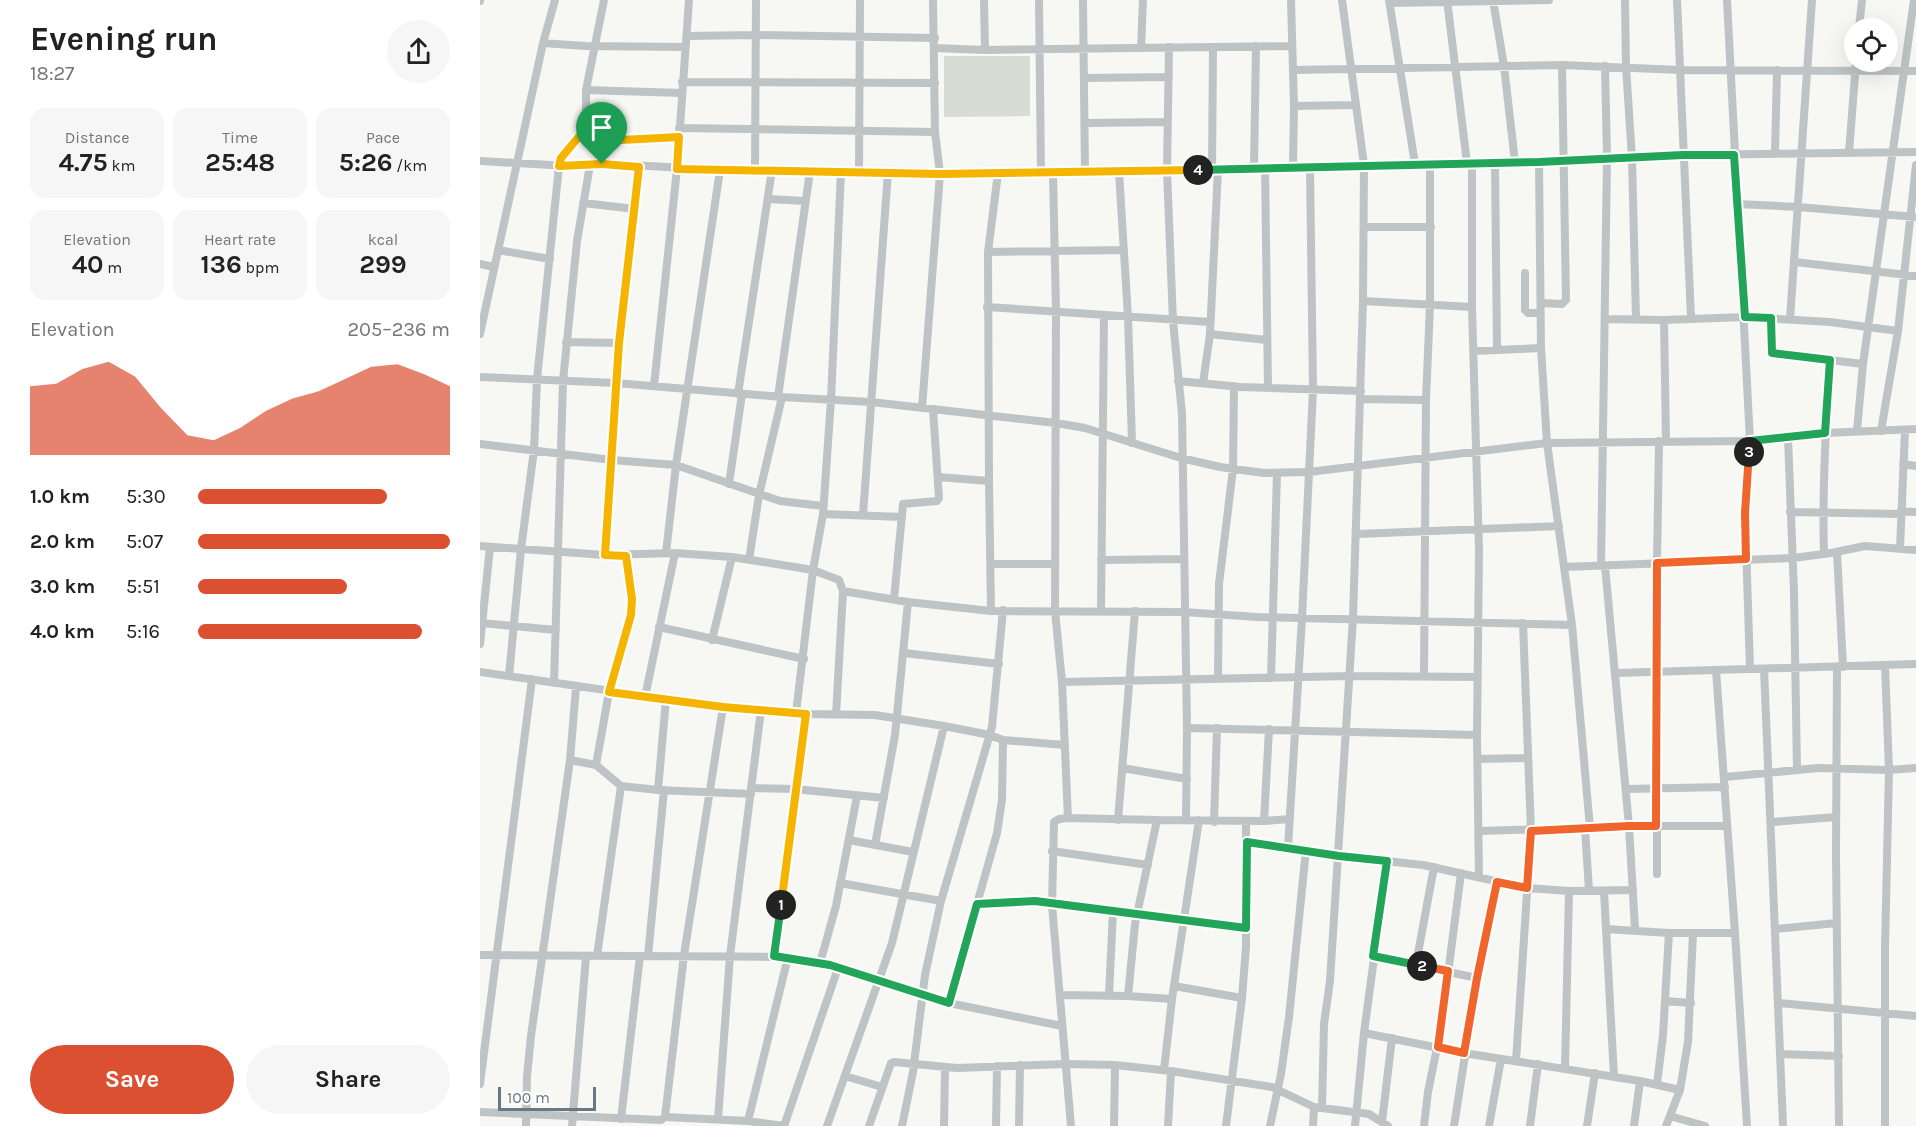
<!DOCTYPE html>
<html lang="en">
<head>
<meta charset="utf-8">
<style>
	:root { --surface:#fff; --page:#f6f6f6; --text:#222; --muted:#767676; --accent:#db5031 }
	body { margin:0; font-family:Karla,sans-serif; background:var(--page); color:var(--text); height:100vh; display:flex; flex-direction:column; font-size:22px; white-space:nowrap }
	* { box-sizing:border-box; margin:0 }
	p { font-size:20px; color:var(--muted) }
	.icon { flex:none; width:33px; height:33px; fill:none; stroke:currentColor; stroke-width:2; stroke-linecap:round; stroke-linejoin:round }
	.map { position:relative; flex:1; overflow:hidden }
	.drawer { display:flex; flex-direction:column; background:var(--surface); width:480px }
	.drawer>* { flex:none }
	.tools { position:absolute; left:1364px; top:18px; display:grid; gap:12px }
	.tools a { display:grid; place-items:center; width:54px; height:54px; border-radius:50%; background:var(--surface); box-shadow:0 6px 24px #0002; font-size:30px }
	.scale { position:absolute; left:18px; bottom:15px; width:98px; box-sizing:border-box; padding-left:6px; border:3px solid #687984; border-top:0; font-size:16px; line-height:21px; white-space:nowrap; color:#687984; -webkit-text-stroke:4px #fff; paint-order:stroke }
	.pin { position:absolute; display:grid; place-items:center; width:51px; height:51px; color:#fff; margin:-62px -26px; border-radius:50% 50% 50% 0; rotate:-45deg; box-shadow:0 0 6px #0007 }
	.pin .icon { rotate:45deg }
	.km { position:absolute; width:30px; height:30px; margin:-15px; border-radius:50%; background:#222; color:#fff; font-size:16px; line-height:30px; text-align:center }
	.round { display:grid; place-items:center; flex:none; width:63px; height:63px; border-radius:32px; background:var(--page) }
	.head { display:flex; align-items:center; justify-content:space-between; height:102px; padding:0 30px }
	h1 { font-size:33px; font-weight:700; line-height:45px }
	.metrics { display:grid; grid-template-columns:repeat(3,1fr); gap:9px; height:102px; padding:6px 30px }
	.metrics div { display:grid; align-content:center; border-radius:15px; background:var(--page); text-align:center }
	.metrics b { font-size:26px; font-weight:700 }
	.metrics small { font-size:16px; font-weight:400 }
	.metrics p { font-size:16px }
	.chart { height:168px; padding:12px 30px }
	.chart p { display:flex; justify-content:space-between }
	.chart svg { width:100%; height:108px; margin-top:6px; fill:var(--accent); opacity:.7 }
	.action { display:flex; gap:12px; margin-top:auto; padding:12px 30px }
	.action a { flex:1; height:69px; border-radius:36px; background:var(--accent); color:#fff; font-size:24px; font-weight:700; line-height:69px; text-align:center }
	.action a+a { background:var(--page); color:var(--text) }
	ul { padding:0 30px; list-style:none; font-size:20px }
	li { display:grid; grid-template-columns:96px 72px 1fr; align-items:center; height:45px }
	li i { height:15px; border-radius:8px; background:var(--accent) }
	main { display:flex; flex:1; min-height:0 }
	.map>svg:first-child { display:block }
	.green { fill:#d7dcd4 }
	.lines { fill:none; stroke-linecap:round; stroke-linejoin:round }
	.minor { stroke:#bec3c6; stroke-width:8 }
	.split-1-casing { stroke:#fff; stroke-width:12 }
	.split-2-casing { stroke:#fff; stroke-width:12 }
	.split-3-casing { stroke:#fff; stroke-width:12 }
	.split-4-casing { stroke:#fff; stroke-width:12 }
	.split-5-casing { stroke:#fff; stroke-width:12 }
	.split-1 { stroke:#f5b400; stroke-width:8 }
	.split-2 { stroke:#22a559; stroke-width:8 }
	.split-3 { stroke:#f0652b; stroke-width:8 }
	.split-4 { stroke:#22a559; stroke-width:8 }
	.split-5 { stroke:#f5b400; stroke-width:8 }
</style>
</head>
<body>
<main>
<section class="drawer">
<div class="head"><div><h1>Evening run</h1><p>18:27</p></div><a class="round"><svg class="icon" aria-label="share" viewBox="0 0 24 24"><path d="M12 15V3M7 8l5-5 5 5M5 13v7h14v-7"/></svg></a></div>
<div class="metrics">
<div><p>Distance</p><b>4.75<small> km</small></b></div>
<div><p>Time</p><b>25:48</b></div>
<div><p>Pace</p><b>5:26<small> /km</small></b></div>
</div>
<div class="metrics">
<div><p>Elevation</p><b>40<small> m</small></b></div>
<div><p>Heart rate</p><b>136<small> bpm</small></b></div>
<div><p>kcal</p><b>299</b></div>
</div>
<div class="chart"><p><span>Elevation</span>205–236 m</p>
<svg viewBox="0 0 160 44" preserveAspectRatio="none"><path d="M0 44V16L10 15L20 9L30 6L40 12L50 25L60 36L70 38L80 33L90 26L100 21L110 18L120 13L130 8L140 7L150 11L160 16V44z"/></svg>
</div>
<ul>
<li><b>1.0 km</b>5:30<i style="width:75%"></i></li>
<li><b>2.0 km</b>5:07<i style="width:100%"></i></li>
<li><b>3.0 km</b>5:51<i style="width:59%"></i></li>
<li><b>4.0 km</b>5:16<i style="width:89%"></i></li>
</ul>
<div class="action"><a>Save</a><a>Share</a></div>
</section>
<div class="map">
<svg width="1436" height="1126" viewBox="0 0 1436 1126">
	<rect width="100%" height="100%" fill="#f7f7f4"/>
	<path class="green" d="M464,56H550V116L464,117Z"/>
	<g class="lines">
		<path class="minor" d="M504,0L505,50
			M559,0L561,173
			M603,0L605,173
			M811,0L814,106L813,167
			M909,0L935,164
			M967,0L987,163
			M1013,0L1024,66L1035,162
			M1145,0L1146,67L1152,158L1156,319
			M1197,0L1211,318
			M1247,0L1270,441L1265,513L1270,669
			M0,1V0
			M910,3L1069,0
			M1379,28L1382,0
			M207,36L276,35L455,38
			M63,43L105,46L205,47
			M689,47L687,171L693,321L702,414L707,728L706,819
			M455,48L505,50L812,46
			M661,48L663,0
			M813,70L1082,65L1200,70L1436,71
			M605,78L689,77
			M202,82L455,83
			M106,90L201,93
			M814,106L875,105
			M605,123L687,122
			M199,128L455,132
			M102,133L141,140L199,137
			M1295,153L1297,70
			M1369,153L1376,62
			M0,161L88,166L115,163L240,170L573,173L1059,162L1203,155L1436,152
			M1059,162L1061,348L1067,443L1092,625L1110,828
			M1015,163L1017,350
			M992,164V307L999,550L997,735L999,877
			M785,167L788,388
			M774,168L776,46
			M275,170L276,0
			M732,170L733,47
			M379,171L380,0
			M639,172L648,317L652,443
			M573,173L576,311L575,611L582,682L588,818L579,819L574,822L572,905L591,1126
			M288,199L325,201
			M103,203L155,209
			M1257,204L1318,207L1436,217
			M884,227H951
			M18,250L70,259
			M508,252L518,173
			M1315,262L1436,276
			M0,264L14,267
			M1045,273V310L1048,313H1060
			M883,301L992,307
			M1061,303L1082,304L1086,300L1082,65
			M507,307L730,322
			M1291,318L1292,353L1383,364
			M1125,319L1184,320L1265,317L1350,322L1418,331
			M1310,319L1332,0
			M1184,320L1186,441
			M0,334L63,43L75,0
			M730,334L787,340
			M86,342L139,343
			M993,351L1061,348
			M0,377L136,383L302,397L391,402L576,423L605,428L701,458L740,467L784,473L829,472L1067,443L1270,441L1345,433L1436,429
			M698,381L761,387L881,391
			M723,383L730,334L738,169
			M174,386L197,169L209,0
			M258,394L292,170
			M298,397L330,171
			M881,399L946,400
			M442,408L460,174L455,132L453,0
			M1377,431L1383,364L1434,0
			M1401,431L1418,331L1436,165
			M1308,438L1314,592L1317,769
			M0,444L132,460L196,465L300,501L343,506
			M1423,464L1436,466
			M458,477L509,481
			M249,484L262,394
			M1421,511L1436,512
			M1310,512L1421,514
			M343,514L422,517
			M383,515L408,172
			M877,534L1079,526
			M0,546L125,555L195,553L252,557L333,570L359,580L363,591L356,715
			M1420,549L1425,430
			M1357,552L1363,667
			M186,553L196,465L240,170
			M1344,554C1342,489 1346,425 1350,360
			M125,555L139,343L159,167
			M269,560L279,495L302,397
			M621,560L703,559
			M511,564H575
			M1121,566L1127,158L1125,66
			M1125,566L1149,826L1155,929
			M1085,567L1313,558L1351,553L1385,546L1436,550
			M363,591L428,602L511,611L704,612L777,617L1092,625
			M414,599L423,504L457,501L459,498L453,409
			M621,610L624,316
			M511,611L509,481L508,252L644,250
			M2,623L76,630
			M179,627L324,659
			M232,640L252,557
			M0,644L10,547
			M424,653L519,664
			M1357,667L1356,855L1359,1126
			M1284,669L1303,1126
			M1236,670L1255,933L1267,1126
			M0,672L243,707L326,714L395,715L464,726L510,735L523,740L585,745
			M1136,673L1436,664
			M29,676L41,549L54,450L57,379L79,166L84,155L102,133L106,122V90L124,0
			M944,676L946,400L950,305V164
			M791,678L797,473
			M738,679L739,584L753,469L754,386
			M582,682L870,676L998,677
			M74,683L83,381L97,241L110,165
			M165,697L195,553
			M316,713L333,570L343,514L351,400L361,171
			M707,728L997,735
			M998,759L1048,758
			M90,760L116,765L141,786L178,790L271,794
			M116,765L129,692L151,615L152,599L146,556
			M642,768L707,779
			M1245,777L1338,768L1409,770L1436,768
			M271,788L315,789L404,798
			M1146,789L1245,787
			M178,790L186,699
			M638,820L655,611
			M677,820L784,821L789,729
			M784,821L810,819
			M734,822L737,728
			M1292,822L1356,817
			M1105,828L1109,890
			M1000,831L1149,826H1247
			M369,840L433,852
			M767,842L859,856L943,865L1047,888L1089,891L1153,890
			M395,845L415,735L428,602
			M808,847L822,618L833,390L830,167
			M572,851L668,865
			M1177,874V563L1179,441
			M360,883L461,901
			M1124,891L1134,1077
			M497,904L555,901L572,905L705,919L766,928
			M1126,929L1189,933H1255
			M1296,929L1357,923
			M0,955L308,957L350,965L469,1003L582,1026
			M117,956L141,786
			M168,956L184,790
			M294,956L326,714
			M893,956L997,978
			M340,963L356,906L377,796
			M936,964L954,867
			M694,986L762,998
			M580,995L648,996L655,924L677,820L588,818
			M629,996L633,911
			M648,996L692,999
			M1185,1001L1211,1003
			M469,1003L517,833L522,800L523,740
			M1299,1003L1436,1016
			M884,1033L984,1053L1160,1081L1200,1090
			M1300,1054L1359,1056
			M1036,1061L1051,831L1043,623
			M1085,1068L1089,891
			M684,1070L692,999L719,820
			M365,1076L402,1087
			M0,1084L52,679
			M1177,1084L1183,1035L1189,933
			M842,1108L844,1024L850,981L873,618L883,301L884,165L862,0
			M0,1112L181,1120L185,1117L268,1121L304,1126
			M1190,1116L1225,1126
			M185,1117L204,955L243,707
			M141,1119L160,956
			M238,1119L250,956L281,710
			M268,1121L308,957
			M902,1122L912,1038
			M46,1126L47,1076L51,1036L90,760L96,687
			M92,1126L106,957
			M304,1126L358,968
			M347,1126L412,943L464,726
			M389,1126L411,1063L414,1062L477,1068L585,1064L635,1065L691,1071L792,1087L834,1107L889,1114L908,1126
			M422,1126L433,1072L445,975L461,901L512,727L523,610
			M464,1126L465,1068
			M516,1126L517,1066
			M539,1126L540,1065
			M634,1126L635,1065
			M688,1126L691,1071
			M746,1126L762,998L766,947V821
			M790,1126L801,1074L809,1017L826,850
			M833,1126L834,1107
			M875,1126L884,1033L907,861
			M944,1126L948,1092L961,1028L981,873
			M974,1126L997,978L1017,882
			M1009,1126L1021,1059
			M1050,1126L1058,1064
			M1107,1126L1115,1073
			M1154,1126L1160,1081
			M1186,1126L1200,1090L1208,1042L1213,933
			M1405,1126V947L1409,770L1405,665"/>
	</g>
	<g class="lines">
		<defs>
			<path id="split-1" d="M122,164L159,167L139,343L125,555L146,556L152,599L151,615L129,692L243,707L326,714L301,905"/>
			<path id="split-2" d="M301,905L294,956L350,965L469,1003L497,904L555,901L766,928L767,842L859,856L907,861L893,956L942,966"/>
			<path id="split-3" d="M942,966L968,971L958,1047L984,1053L997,978L1017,882L1047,888L1051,831L1149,826H1176L1177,563L1266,559L1265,513L1269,452"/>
			<path id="split-4" d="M718,170L1059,162L1203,155H1254L1265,317L1291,318L1292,353L1350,360L1345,433L1270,441L1269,452"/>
			<path id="split-5" d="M122,164L79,166L81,158L102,133L141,140L199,137L197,169L460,174L718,170"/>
		</defs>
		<use href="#split-1" class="split-1-casing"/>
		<use href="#split-2" class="split-2-casing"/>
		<use href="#split-3" class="split-3-casing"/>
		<use href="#split-4" class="split-4-casing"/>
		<use href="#split-5" class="split-5-casing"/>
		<use href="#split-1" class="split-1"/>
		<use href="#split-2" class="split-2"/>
		<use href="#split-3" class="split-3"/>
		<use href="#split-4" class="split-4"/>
		<use href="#split-5" class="split-5"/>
	</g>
</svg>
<div class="tools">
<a><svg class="icon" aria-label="locate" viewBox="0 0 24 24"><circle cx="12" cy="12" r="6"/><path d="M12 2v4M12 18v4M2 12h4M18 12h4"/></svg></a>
</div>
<div class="scale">100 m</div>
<div class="pin" style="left:122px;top:164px;background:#1e9e55"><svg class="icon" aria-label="arrive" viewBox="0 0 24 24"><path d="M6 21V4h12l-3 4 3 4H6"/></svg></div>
<b class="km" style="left:301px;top:905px">1</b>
<b class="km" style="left:942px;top:966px">2</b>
<b class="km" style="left:1269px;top:452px">3</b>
<b class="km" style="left:718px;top:170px">4</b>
</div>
</main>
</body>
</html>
